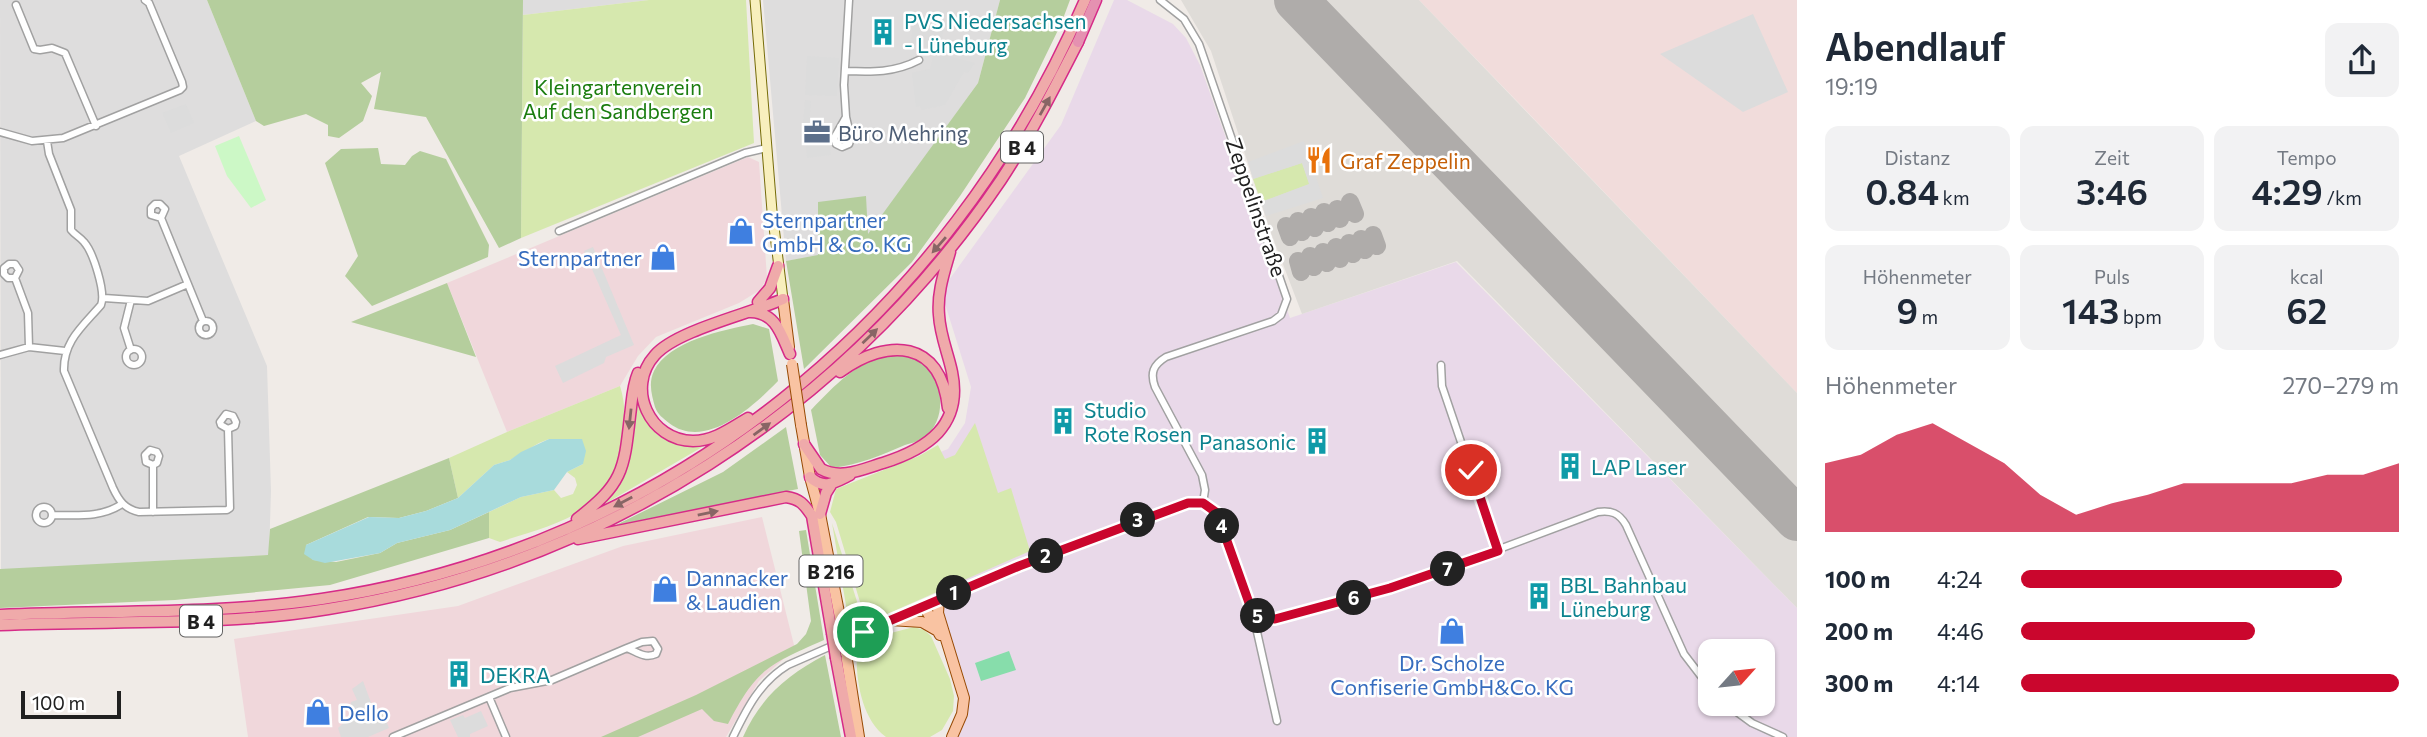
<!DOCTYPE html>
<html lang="de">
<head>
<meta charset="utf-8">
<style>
	:root { --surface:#fff; --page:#f2f2f3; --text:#1f2937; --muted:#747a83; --accent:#ca062d }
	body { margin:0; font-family:Commissioner,sans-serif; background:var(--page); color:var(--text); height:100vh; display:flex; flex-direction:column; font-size:26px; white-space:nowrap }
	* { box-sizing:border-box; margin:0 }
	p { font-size:23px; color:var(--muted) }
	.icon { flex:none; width:38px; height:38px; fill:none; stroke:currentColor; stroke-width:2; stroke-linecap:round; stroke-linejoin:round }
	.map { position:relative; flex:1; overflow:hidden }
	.side { display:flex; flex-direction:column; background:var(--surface); width:630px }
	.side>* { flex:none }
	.needle { width:46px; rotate:63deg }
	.tools { position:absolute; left:1698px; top:639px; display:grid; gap:14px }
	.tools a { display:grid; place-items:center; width:77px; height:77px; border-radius:14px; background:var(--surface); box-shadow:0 2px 5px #0004; font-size:35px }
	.scale { position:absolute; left:21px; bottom:18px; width:100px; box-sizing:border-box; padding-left:7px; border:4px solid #202020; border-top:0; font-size:19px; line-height:24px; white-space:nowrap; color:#202020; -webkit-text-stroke:5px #fff; paint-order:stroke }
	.pin { position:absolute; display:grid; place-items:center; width:60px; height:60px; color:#fff; margin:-30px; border:4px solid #fff; border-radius:50%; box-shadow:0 2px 7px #0007 }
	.km { position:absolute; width:35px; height:35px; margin:-18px; border-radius:50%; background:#222; color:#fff; font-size:19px; line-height:35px; text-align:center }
	.round { display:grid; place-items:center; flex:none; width:74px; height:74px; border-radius:14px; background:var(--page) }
	.head { display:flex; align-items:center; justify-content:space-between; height:119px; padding:0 28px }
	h1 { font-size:38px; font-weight:600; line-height:52px }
	.metrics { display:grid; grid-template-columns:repeat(3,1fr); gap:10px; height:119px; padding:7px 28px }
	.metrics div { display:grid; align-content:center; border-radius:14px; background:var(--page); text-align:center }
	.metrics b { font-size:35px; font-weight:600 }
	.metrics small { font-size:19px; font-weight:400 }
	.metrics p { font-size:19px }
	.chart { height:196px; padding:14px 28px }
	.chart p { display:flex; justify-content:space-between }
	.chart svg { width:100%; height:126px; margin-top:7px; fill:var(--accent); opacity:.7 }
	ul { padding:0 28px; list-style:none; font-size:23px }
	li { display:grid; grid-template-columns:112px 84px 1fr; align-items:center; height:52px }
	li i { height:18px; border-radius:9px; background:var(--accent) }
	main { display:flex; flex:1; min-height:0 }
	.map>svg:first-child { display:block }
	.residential { fill:#dedddd }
	.commercial { fill:#f0d7db }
	.industrial { fill:#e9d9e9; fill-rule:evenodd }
	.military { fill:#f1dcdb }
	.airport { fill:#dfdcd8 }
	.grass { fill:#d6e8ae }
	.forest { fill:#b5ce9d }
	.park { fill:#ccf8c6 }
	.pitch { fill:#87ddab }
	.parking { fill:#dcdcdc }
	.water { fill:#a8dbdc }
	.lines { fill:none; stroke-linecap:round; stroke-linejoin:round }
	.taxiway { stroke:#afacaa; stroke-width:18 }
	.runway { stroke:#afacaa; stroke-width:44 }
	.minor-casing { stroke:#a1a1a1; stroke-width:9 }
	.secondary-casing { stroke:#766c08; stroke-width:11 }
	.primary-casing { stroke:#984a04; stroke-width:12 }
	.trunk-casing { stroke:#d62b88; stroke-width:13 }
	.motorway-casing { stroke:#d62b88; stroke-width:13 }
	.minor { stroke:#fff; stroke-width:6 }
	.secondary { stroke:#f8efbd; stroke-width:9 }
	.primary { stroke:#f9c3a2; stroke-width:10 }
	.trunk { stroke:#efaaaa; stroke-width:10 }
	.motorway { stroke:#e591b1; stroke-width:10 }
	.primary-bridge-casing { stroke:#984a04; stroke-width:12; stroke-linecap:butt }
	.trunk-bridge-casing { stroke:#d62b88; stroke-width:13; stroke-linecap:butt }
	.primary-bridge { stroke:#f9c3a2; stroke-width:10 }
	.trunk-bridge { stroke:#efaaaa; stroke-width:10 }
	.oneway { fill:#886565 }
	.route-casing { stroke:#fff; stroke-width:14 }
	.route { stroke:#ca062d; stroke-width:9 }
	.labels { text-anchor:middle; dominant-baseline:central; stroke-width:5; stroke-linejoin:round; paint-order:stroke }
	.shield { fill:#fff; stroke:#636363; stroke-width:2 }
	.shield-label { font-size:19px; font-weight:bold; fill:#202020 }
	.culture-label { font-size:21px; fill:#0d838f; stroke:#fff; text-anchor:start }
	.park-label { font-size:21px; fill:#1b7d0f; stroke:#fff }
	.service-label { font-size:21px; fill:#4e5e75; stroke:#fff; text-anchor:start }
	.food-label { font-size:21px; fill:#c56008; stroke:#fff; text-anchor:start }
	.street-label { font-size:21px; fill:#202020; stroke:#fff }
	.shop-label { font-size:21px; fill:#366cbe; stroke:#fff; text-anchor:start }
</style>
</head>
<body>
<main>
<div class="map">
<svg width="1797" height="737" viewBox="0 0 1797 737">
	<rect width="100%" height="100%" fill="#f0ebe7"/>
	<path class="residential" d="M0,0H207L256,121L179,156L267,366L271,491L269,555L1,570Z
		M523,0H649L523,15Z
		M763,0H1000L978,83L868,235L818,203V256L786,261Z"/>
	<path class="commercial" d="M748,157L759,162L767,278L760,290L739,303L656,337L638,356L620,386L507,432L447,283Z
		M762,517L795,649L759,681L726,737H248L234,639L458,606L623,546Z"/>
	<path class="industrial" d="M1114,0H1127L1173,24L1186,38L1200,65L1290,318L1456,262L1797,608V737H956L967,713L965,680L895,470L948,449L965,423L971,387L941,291L1061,125ZM1710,651H1762V704H1710Z"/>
	<path class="military" d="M1419,0H1797V393L1513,97Z"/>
	<path class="airport" d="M1181,0H1419L1797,393V608L1457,261L1302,314L1271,233L1211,51Z"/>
	<path class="grass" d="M649,0H746L754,143L521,238L523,15Z
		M1302,163L1310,184L1261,202L1253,179Z
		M620,386C627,408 625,428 620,450C619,457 618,465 616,471C598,517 541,528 500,542L489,538V512L521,497L554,490L561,498L573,494L577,485L575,478L567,472L583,464L582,439H549L539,443L510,460L494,465L458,498L449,458L507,432Z
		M636,401C653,441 667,447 709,443L603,505L624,477L631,454Z
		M975,423L998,493L1011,488L1030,551L878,618H869L863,612L836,522L830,512L836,489L919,456L938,445L945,459L955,455Z
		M832,523L861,614L860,624L850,629Z
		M914,627L924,630L931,636L950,679L954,696L953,711L942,730L930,737H886C861,719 855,677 857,648L887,634Z"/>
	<path class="forest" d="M207,0H523L521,238L499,248L426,117L374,109L381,72L361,83L372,96L363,121L339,138L328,136V125L306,114L264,126L256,121Z
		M1000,0H1070L1061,24L1025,98L960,196L912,262L804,369L786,261L818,255V202L866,196L868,234L978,83Z
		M378,148L381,164L405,165L412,156L420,151L446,159L489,245L488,257L372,306L345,276L358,256L325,163L341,149Z
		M447,283L476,357L351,322Z
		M753,324L769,329L778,381C753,407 705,451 669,423C663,418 658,415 655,407C652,396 648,383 654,371C669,341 723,330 753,324Z
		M892,354C904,356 919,357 927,367C944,386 946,420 925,437C921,441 911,443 905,445C881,455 859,465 832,468L820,455L811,410C835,385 857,361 892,354Z
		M786,427L798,489L614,526L723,472Z
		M449,458L458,498L426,511L399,518L368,517L306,545L313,560L336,562L380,553L397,543L450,530L489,512V538L330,585L175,600L0,608V569L268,555L270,529Z
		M806,530L824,640C768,665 757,668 728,724L714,721L702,709L638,737H601L696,695L797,644L806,634L811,621L799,531Z
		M825,655L841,737H743C761,697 787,675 825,655Z"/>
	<path class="park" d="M239,136L266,200L251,208L227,176L215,146Z"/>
	<path class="pitch" d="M1009,651L1016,670L981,681L975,663Z"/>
	<path class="parking" d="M1753,14L1788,92L1743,112L1660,54Z
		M913,19L945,23L939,54L975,63L968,73L964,72L945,105L922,110L920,106L916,107L912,73L930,69L933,57L928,47L911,46Z
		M807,56L839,58L837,96L805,95Z
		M805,100L811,101L808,139L829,142L831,155L807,158L805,136L802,134Z
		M186,104L194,123L171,133L162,113Z
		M1304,141L1323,198L1266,216L1261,202L1309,184L1302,163L1253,179L1248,162Z
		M593,247L634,345L606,357L604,363L563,383L555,366L621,335L584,251Z
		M363,681L373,708L383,712L389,728L368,737H341L338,728L349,718L351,702L357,700L352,689Z
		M481,711L488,726L470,734V737H458L450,720L463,715L465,718Z"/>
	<path class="water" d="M549,439H582L586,451L583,464L567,472L554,490L521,497L450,530L397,543L380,553L325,563L313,560L304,554L306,545L369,517L399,518L426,511L458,498L494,465L510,460L521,452Z"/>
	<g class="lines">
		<path class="taxiway" d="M1350,202L1355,214
			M1337,209L1340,219
			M1324,212L1328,223
			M1311,217L1315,228
			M1298,221L1302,232
			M1286,226L1290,237
			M1373,235L1377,246
			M1361,239L1365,250
			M1349,243L1353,254
			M1336,247L1340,259
			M1323,252L1327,263
			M1310,256L1314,267
			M1298,261L1301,272"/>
		<path class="runway" d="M1296,0L1797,519"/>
		<defs>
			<path id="minor" d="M1160,0L1184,19L1199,44L1287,299L1281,315L1273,321L1166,357C1153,365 1150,373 1155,387L1202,475L1205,490L1203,503
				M16,5L34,49L40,50L52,48L65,53L96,126
				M845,71C872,72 894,73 919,60
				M846,117L834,138L836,144L842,147L849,144L851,138L846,117L844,85L849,0
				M0,132L32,141L63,138L180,90L183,87L182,82L149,3L145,0
				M47,141L49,154L71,210V230C75,235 80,237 84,242C93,252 106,292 101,305C83,326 63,341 64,371L113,488C119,501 125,509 139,512L227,510L230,508L228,429L221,425L220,422L226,414L233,416L236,422L235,426L228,429
				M161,218L151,215V208L155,204H160L165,209L161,218L203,321
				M559,231L745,153L767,148
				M15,278H8L4,274V268L9,264H15L19,270L15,278L28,313L29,347
				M104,298L148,301L188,284
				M199 328a7 7 0 1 1 14 0a7 7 0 1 1-14 0Z
				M126 357a8 8 0 1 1 16 0a8 8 0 1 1-16 0Z
				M131,350L124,328L131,300
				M0,355L29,347L65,351
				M1441,365L1442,386L1498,551
				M153,465L146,462L145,455L150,450L157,452L159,456L157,463L153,465V512
				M36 515a8 8 0 1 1 16 0a8 8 0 1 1-16 0Z
				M52,515C77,515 101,518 122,504
				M1253,614L1277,721
				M489,697L506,737
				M1726,704L1752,723L1783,737
				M393,737L510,688L552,680L627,648C637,652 645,659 656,654L658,649L653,641L642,642L627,648
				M733,737C747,708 760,682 788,665L939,599L1144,518L1196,502L1208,505L1217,513L1253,614L1263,618L1275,619L1390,588L1446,569L1598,512C1611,510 1619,513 1626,525L1684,654L1710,688"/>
			<path id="secondary" d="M755,0L772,211L783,299"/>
			<path id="primary" d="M783,299L789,347
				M801,425L810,477L820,514L842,628
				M939,599L938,613L964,698L962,714L952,737
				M924,606L940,635
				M890,620L922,622L936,630
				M846,654L859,737"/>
			<path id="trunk" d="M758,302L770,288L778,266
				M751,312C776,313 781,334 790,354
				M840,372C888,337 941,340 948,408
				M748,418C731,428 714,441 693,441C650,441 625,388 655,355C677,330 750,314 783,299
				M804,444L821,469C841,480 863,469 883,463C927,449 963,426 952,372C948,353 940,335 939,315C937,293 944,273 950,252
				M810,477C824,490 834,483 850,475
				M820,514L826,493L831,485
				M577,519C622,484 624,472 630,416C632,402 632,387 638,373
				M578,539L786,497C800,499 804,504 812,516L832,633
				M0,615C107,610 215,615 322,599C666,548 949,318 1085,0
				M0,625C109,620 219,627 328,609C603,565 845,410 1001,180C1030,136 1054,89 1078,42
				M836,658L851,737"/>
			<path id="motorway" d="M1078,42L1096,0"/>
		</defs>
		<use href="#minor" class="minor-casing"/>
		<use href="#secondary" class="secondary-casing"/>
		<use href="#primary" class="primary-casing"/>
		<use href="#trunk" class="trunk-casing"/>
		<use href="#motorway" class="motorway-casing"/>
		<use href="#minor" class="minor"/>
		<use href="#secondary" class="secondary"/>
		<use href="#primary" class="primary"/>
		<use href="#trunk" class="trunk"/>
		<use href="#motorway" class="motorway"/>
		<defs>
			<path id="primary-bridge" d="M792,364L801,425
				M842,628L846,654"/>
			<path id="trunk-bridge" d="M832,633L836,658"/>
		</defs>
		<use href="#primary-bridge" class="primary-bridge-casing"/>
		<use href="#trunk-bridge" class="trunk-bridge-casing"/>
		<use href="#primary-bridge" class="primary-bridge"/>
		<use href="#trunk-bridge" class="trunk-bridge"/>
	</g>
	<defs><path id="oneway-solid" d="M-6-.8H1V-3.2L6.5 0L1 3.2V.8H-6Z" transform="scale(1.75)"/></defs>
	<g class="oneway">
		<use href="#oneway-solid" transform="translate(1045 106) rotate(-61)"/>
		<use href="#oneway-solid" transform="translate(939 245) rotate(131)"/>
		<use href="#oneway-solid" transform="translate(870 336) rotate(-44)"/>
		<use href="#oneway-solid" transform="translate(630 419) rotate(96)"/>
		<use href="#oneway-solid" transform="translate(762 429) rotate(-36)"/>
		<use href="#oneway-solid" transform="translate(623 502) rotate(152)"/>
		<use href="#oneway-solid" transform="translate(708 513) rotate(-12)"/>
	</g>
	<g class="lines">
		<defs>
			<path id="route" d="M863,632L1019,566L1188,503H1203L1217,513L1253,614L1263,618L1275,619L1390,588L1498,551L1471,470"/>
		</defs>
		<use href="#route" class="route-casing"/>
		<use href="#route" class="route"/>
	</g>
	<defs>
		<symbol id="building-bare" viewBox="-9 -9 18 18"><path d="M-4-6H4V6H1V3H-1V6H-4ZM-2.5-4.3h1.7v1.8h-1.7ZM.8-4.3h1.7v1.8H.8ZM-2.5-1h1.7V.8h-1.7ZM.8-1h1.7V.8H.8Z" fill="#0f9aa8" stroke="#fff" stroke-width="2.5" paint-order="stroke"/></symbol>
		<symbol id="office-bare" viewBox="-9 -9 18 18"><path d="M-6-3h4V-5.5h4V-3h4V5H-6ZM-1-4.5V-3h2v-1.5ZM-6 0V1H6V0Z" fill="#5c6f8a" stroke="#fff" stroke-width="2.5" paint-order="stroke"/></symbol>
		<symbol id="restaurant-bare" viewBox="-9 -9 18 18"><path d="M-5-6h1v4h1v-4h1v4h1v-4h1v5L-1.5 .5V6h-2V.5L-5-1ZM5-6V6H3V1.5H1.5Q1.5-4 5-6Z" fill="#e8710a" stroke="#fff" stroke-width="2.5" paint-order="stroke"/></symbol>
		<symbol id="shop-bare" viewBox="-9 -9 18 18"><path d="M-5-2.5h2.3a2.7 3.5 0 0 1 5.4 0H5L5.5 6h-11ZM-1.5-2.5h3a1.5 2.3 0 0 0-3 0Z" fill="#3f7fe0" stroke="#fff" stroke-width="2.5" paint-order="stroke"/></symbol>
	</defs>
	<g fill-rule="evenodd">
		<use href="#building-bare" x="864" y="13" width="38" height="38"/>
		<use href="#office-bare" x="798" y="113" width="38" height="38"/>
		<use href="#restaurant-bare" x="1300" y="141" width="38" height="38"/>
		<use href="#shop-bare" x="722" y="212" width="38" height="38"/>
		<use href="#shop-bare" x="644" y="238" width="38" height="38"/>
		<use href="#building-bare" x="1044" y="402" width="38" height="38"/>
		<use href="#building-bare" x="1298" y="422" width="38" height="38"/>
		<use href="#building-bare" x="1551" y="447" width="38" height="38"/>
		<use href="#shop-bare" x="646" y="570" width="38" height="38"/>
		<use href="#building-bare" x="1520" y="577" width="38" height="38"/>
		<use href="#shop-bare" x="1433" y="612" width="38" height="38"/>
		<use href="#building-bare" x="440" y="655" width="38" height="38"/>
		<use href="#shop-bare" x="299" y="693" width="38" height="38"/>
	</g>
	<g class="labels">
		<g class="shield">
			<rect x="1001" y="131.5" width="42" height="31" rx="5"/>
			<rect x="799.5" y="555.5" width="63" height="31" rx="5"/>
			<rect x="180" y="605.5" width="42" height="31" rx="5"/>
		</g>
		<g class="shield-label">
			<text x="1022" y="147">B 4</text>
			<text x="831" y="571">B 216</text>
			<text x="201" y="621">B 4</text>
		</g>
		<g class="culture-label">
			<text x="904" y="20">PVS Niedersachsen<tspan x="904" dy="24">- Lüneburg</tspan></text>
			<text x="1084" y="409">Studio<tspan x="1084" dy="24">Rote Rosen</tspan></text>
			<text x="1296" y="441" text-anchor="end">Panasonic</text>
			<text x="1591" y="466">LAP Laser</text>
			<text x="1560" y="584">BBL Bahnbau<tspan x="1560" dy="24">Lüneburg</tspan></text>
			<text x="480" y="674">DEKRA</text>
		</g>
		<g class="park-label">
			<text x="618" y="86">Kleingartenverein<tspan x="618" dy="24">Auf den Sandbergen</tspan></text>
		</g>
		<g class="service-label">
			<text x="838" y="132">Büro Mehring</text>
		</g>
		<g class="food-label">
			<text x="1340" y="160">Graf Zeppelin</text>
		</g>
		<g class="street-label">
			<text transform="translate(1257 207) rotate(71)">Zeppelinstraße</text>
		</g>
		<g class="shop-label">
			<text x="762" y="219">Sternpartner<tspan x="762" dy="24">GmbH &amp; Co. KG</tspan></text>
			<text x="642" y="257" text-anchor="end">Sternpartner</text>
			<text x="686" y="577">Dannacker<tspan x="686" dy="24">&amp; Laudien</tspan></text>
			<text x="1452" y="662" text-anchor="middle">Dr. Scholze<tspan x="1452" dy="24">Confiserie GmbH&amp;Co. KG</tspan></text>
			<text x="339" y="712">Dello</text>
		</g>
	</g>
</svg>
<div class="tools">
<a><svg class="needle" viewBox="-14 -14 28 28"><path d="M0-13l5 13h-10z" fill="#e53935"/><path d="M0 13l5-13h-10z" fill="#747a83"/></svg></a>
</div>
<div class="scale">100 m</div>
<div class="pin" style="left:863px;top:632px;background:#1e9e55"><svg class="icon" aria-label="arrive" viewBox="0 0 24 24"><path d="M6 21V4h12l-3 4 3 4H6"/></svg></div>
<div class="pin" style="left:1471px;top:470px;background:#d93025"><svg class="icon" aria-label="check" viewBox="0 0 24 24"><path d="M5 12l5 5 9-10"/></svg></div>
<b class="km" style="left:954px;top:593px">1</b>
<b class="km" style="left:1046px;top:556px">2</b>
<b class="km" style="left:1138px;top:520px">3</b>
<b class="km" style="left:1222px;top:526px">4</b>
<b class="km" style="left:1258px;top:616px">5</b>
<b class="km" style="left:1354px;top:598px">6</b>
<b class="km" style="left:1448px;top:569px">7</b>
</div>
<section class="side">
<div class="head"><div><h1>Abendlauf</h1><p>19:19</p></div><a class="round"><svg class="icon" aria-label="share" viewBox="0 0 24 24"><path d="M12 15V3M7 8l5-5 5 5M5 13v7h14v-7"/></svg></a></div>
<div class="metrics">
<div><p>Distanz</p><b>0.84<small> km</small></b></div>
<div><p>Zeit</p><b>3:46</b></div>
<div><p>Tempo</p><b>4:29<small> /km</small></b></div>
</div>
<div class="metrics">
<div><p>Höhenmeter</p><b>9<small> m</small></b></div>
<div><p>Puls</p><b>143<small> bpm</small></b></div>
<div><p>kcal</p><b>62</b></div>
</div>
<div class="chart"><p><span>Höhenmeter</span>270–279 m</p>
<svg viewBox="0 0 160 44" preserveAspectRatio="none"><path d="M0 44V20L10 17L20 10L30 6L40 13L50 20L60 31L70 38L80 34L90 31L100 27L110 27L120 27L130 27L140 24L150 24L160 20V44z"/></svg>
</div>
<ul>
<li><b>100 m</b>4:24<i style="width:85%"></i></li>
<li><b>200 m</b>4:46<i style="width:62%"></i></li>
<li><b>300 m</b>4:14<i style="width:100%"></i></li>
</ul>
</section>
</main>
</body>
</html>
